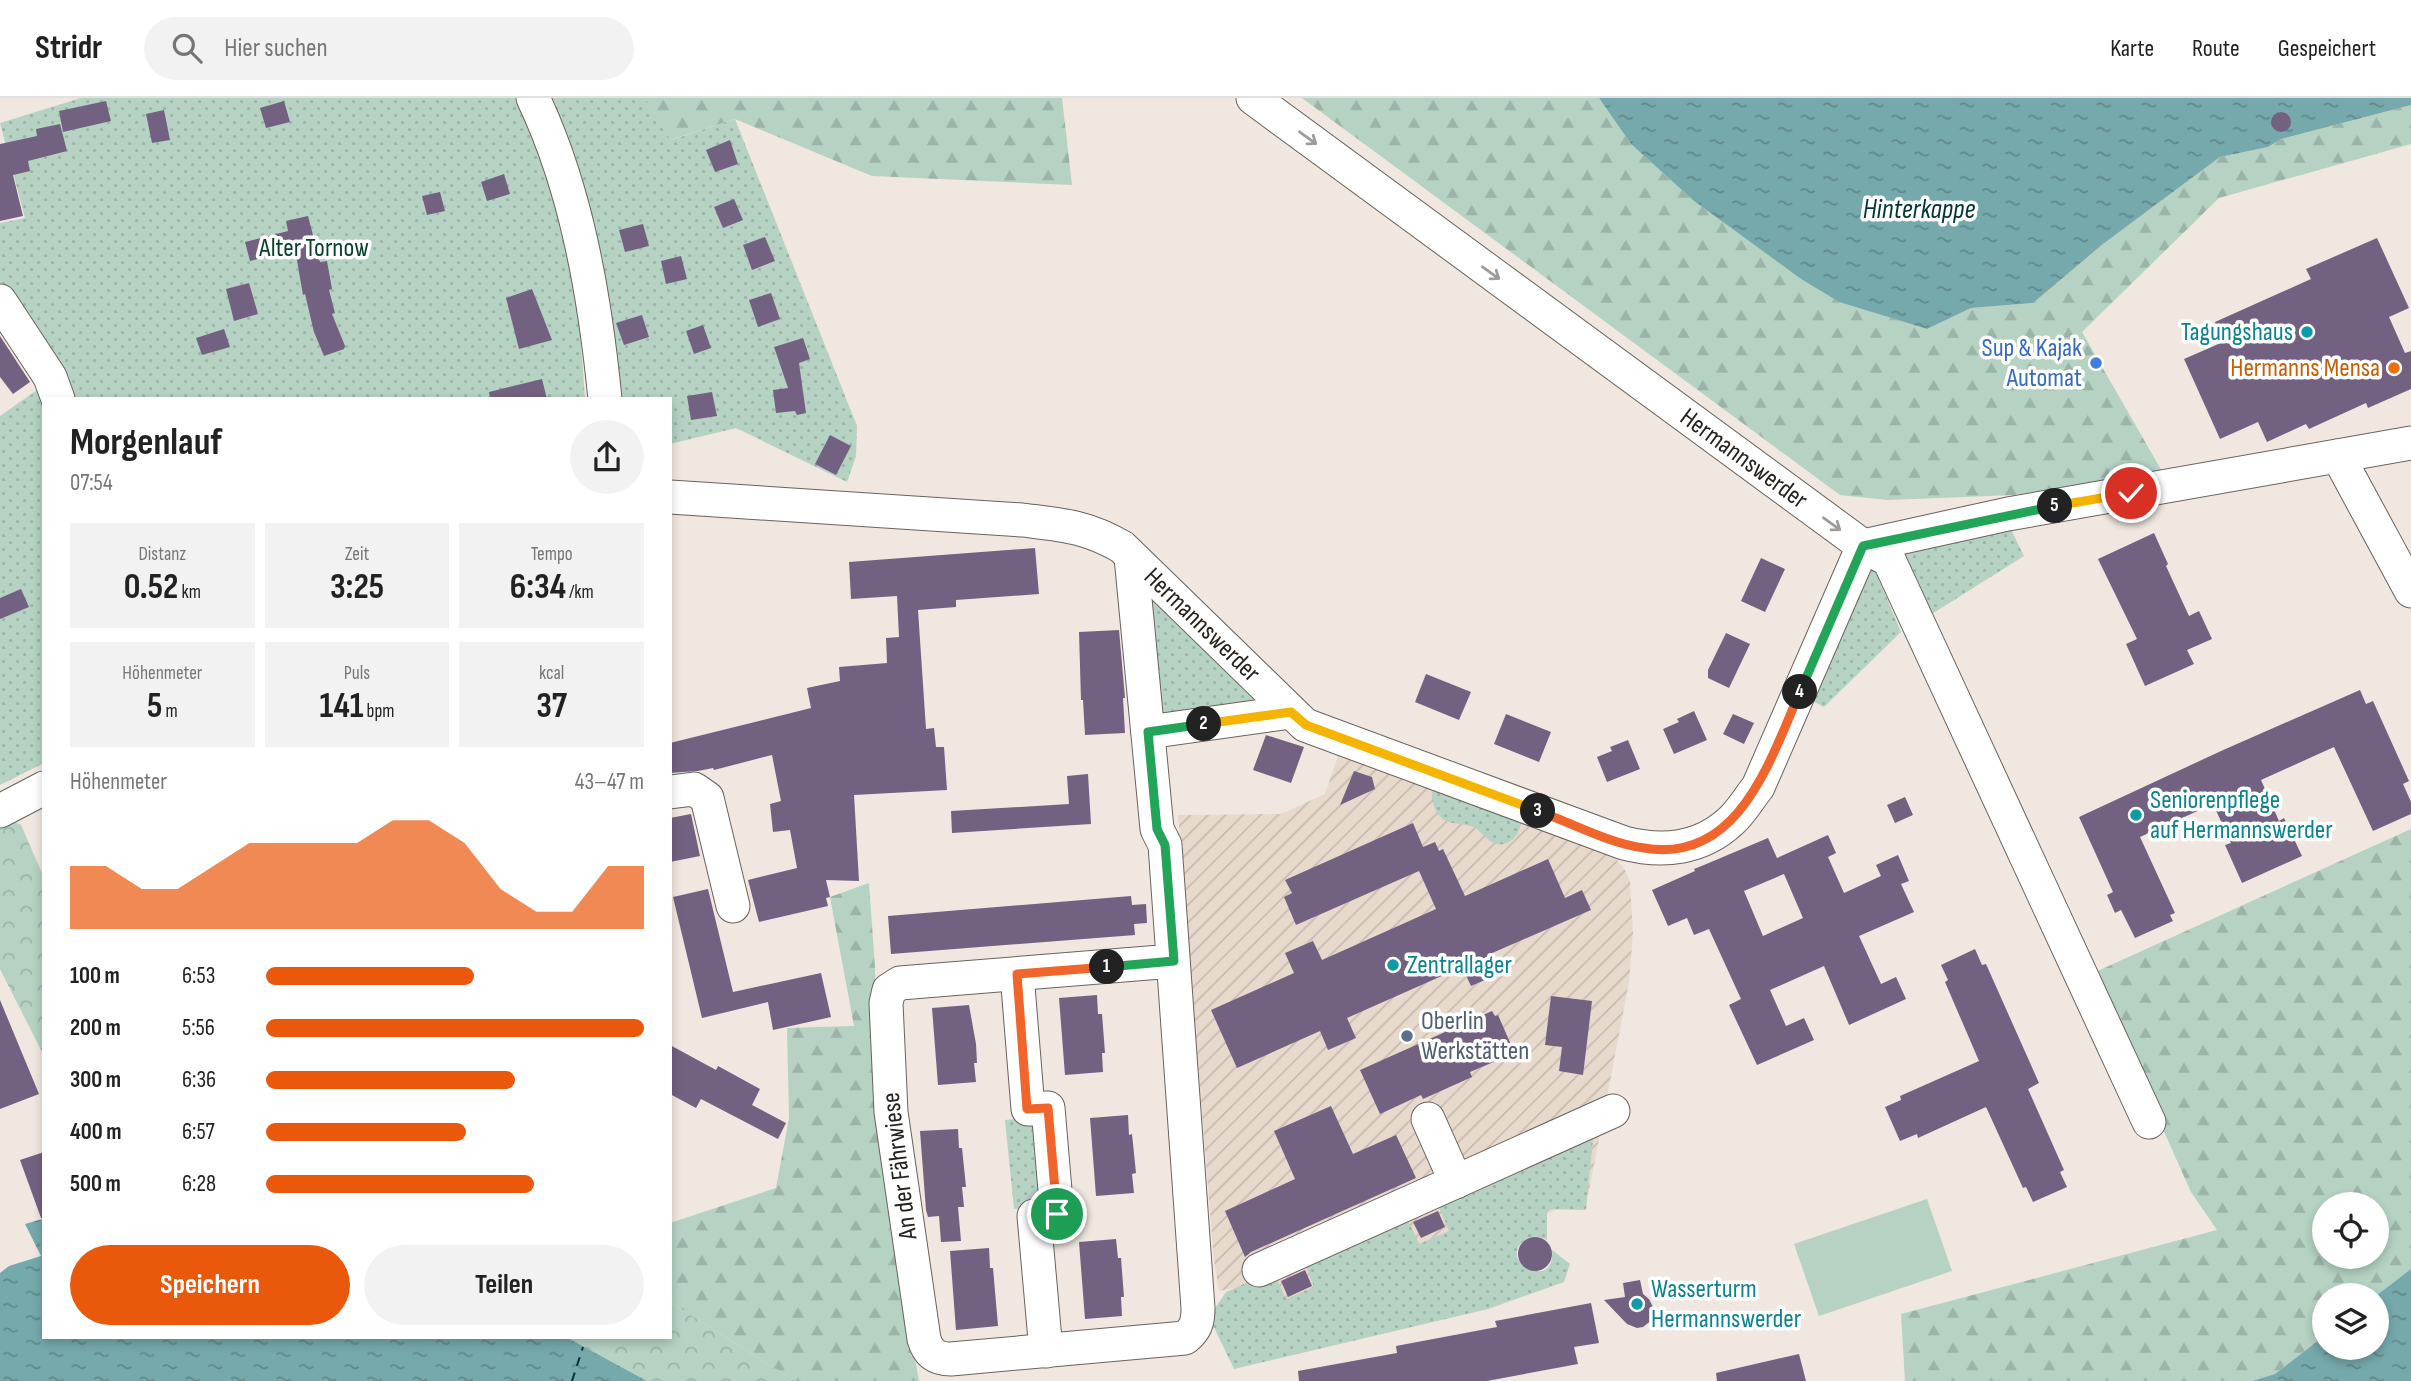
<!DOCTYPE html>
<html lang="de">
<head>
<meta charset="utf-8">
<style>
	:root { --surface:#fff; --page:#f2f2f2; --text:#222; --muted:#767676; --line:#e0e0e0; --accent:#ea580c }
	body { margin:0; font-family:"Sofia Sans Condensed",sans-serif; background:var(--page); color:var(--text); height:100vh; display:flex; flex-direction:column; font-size:26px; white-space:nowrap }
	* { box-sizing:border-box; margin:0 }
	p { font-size:23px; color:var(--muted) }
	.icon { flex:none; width:38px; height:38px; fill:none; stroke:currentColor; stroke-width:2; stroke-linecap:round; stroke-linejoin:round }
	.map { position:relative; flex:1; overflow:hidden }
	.panel { position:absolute; left:42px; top:299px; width:630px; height:942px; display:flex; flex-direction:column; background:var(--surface); border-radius:0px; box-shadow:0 4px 10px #0003 }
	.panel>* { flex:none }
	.controls { position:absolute; left:2312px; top:1094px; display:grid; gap:14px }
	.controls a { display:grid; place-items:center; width:77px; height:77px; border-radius:50%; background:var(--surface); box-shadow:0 4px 10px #0003; font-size:35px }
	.pin { position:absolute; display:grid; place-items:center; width:60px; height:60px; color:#fff; margin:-30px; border:4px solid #fff; border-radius:50%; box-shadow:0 2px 7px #0007 }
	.km { position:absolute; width:35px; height:35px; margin:-18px; border-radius:50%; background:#222; color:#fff; font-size:19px; line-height:35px; text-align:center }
	.round { display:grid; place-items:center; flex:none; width:74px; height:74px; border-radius:37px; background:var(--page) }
	.overview { display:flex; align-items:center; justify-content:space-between; height:119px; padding:0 28px }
	h1 { font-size:38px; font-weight:700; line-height:52px }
	.metrics { display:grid; grid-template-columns:repeat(3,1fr); gap:10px; height:119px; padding:7px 28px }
	.metrics div { display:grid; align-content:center; border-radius:0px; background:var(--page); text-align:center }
	.metrics b { font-size:35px; font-weight:700 }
	.metrics small { font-size:19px; font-weight:400 }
	.metrics p { font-size:19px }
	.chart { height:196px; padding:14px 28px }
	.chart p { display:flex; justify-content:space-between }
	.chart svg { width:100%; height:126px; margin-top:7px; fill:var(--accent); opacity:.7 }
	.cta { display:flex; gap:14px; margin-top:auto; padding:14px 28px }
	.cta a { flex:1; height:80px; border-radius:42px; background:var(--accent); color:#fff; font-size:28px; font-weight:700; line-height:80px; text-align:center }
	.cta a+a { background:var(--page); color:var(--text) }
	ul { padding:0 28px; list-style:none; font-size:23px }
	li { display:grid; grid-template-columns:112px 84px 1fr; align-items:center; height:52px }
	li i { height:18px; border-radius:9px; background:var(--accent) }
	header { display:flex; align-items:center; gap:42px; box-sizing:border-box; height:98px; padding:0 35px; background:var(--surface); border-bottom:2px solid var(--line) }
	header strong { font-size:33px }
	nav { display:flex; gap:38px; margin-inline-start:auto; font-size:24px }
	.search { width:490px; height:63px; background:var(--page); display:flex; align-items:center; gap:18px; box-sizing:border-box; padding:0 24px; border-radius:38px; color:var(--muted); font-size:26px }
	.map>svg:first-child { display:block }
	.industrial { fill:url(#industrial-furrows) }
	.grass { fill:url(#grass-dots) }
	.forest { fill:url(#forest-firs); fill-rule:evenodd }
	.park { fill:url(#park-crowns) }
	.pitch { fill:#b5d2c3 }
	.water { fill:url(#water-ripples) }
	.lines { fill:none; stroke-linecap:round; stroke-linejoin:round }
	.ferry { stroke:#003436; stroke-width:2; stroke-dasharray:9 7; stroke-linecap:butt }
	.building { fill:#736182; fill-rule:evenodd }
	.minor-casing { stroke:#6a635d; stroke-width:35 }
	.minor { stroke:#fff; stroke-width:33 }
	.oneway { stroke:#9d9c9a }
	.split-1-casing { stroke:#fff; stroke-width:14 }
	.split-2-casing { stroke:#fff; stroke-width:14 }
	.split-3-casing { stroke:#fff; stroke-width:14 }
	.split-4-casing { stroke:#fff; stroke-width:14 }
	.split-5-casing { stroke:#fff; stroke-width:14 }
	.split-6-casing { stroke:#fff; stroke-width:14 }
	.split-1 { stroke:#f0652b; stroke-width:9 }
	.split-2 { stroke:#22a559; stroke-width:9 }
	.split-3 { stroke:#f5b400; stroke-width:9 }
	.split-4 { stroke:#f0652b; stroke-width:9 }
	.split-5 { stroke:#22a559; stroke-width:9 }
	.split-6 { stroke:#f5b400; stroke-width:9 }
	.culture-dot { fill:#0f9aa8; stroke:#fff; stroke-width:2.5 }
	.shop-dot { fill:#3f7fe0; stroke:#fff; stroke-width:2.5 }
	.food-dot { fill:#e8710a; stroke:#fff; stroke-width:2.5 }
	.service-dot { fill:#5c6f8a; stroke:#fff; stroke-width:2.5 }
	.labels { text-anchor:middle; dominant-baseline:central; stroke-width:7; stroke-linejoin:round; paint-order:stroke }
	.park-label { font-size:26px; fill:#07412b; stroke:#fff }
	.culture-label { font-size:26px; fill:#0d838f; stroke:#fff; text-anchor:start }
	.shop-label { font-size:26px; fill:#366cbe; stroke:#fff; text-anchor:end }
	.food-label { font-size:26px; fill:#c56008; stroke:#fff; text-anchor:end }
	.street-label { font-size:26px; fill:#25221f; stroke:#fff }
	.service-label { font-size:26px; fill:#4e5e75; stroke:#fff; text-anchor:start }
	.water-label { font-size:28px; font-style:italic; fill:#003436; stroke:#fff }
</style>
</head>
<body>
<header>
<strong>Stridr</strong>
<div class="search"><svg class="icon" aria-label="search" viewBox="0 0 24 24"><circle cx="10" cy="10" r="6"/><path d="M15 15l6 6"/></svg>Hier suchen</div>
<nav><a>Karte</a><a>Route</a><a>Gespeichert</a></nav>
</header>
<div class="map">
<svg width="2411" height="1283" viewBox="0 0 2411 1283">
	<defs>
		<pattern id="industrial-furrows" width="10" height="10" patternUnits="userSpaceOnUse" patternTransform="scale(1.75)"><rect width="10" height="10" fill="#e8d9cd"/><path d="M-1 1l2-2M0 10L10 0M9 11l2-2" fill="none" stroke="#c7bab0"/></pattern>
		<pattern id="grass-dots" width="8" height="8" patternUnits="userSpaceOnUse" patternTransform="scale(1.75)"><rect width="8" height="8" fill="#b5d2c3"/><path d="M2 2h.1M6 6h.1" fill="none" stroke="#9cb4a7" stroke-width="1.8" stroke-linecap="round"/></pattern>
		<pattern id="forest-firs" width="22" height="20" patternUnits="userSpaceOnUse" patternTransform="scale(1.75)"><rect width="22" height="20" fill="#b5d2c3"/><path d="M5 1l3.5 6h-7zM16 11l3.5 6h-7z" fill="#9cb4a7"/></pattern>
		<pattern id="park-crowns" width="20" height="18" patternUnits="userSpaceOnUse" patternTransform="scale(1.75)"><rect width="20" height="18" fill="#b5d2c3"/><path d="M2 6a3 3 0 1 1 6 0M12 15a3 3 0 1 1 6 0" fill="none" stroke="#9cb4a7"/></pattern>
		<pattern id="water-ripples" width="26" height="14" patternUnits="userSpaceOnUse" patternTransform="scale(1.75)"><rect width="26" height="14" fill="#75a9ab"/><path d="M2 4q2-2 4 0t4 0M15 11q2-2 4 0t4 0" fill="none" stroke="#60898b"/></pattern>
	</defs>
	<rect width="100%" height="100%" fill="#f0e7e0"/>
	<path class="industrial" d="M1339,655L1615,760L1625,772L1630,783L1633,835L1629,884L1588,1098L1279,1232L1267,1183L1219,1193L1214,1163L1178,717L1281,716L1325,696Z"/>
	<path class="grass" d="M81,0H515L546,74L560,120L579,218L585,301H44V665L0,687V318L57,278L0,189V125L25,120L0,25Z
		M549,0H645L671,42L735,21L857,328L856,358L847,384L736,330L670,346V301H617Z
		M2009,427L2024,458L1927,519L1895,448Z
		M1872,465L1901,534L1824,609L1809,601Z
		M1150,495L1258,605L1159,626Z
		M1433,690L1521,725C1519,739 1505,753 1490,743C1483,738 1480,732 1473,729C1464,725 1454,727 1446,723C1436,718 1429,700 1433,690Z
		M1044,1018L1053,1107L1014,1111L1005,1022Z
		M1594,1031L1586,1112L1547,1111V1142C1539,1138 1532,1137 1525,1142C1495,1163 1556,1195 1552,1152L1570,1166L1564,1184L1488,1211L1234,1271L1209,1219L1226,1194L1273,1173L1286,1201L1314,1189L1303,1161L1405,1116L1419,1146L1449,1133L1436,1102Z"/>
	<path class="forest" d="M645,0H1062L1072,87L872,78L735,21L670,42Z
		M1302,0H1599L1631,46L1694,103L1801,181L1839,204L1927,231L1971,210L2033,205L2103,146L2220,59L2268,49L2281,41L2411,7V46L2219,100L2082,234L2163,375L2014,397L1888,402L1840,397Z
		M2411,731V1171L2377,1197H2324V1238L2275,1276L2252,1283H1905L1901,1216L2217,1132L2191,1094L2093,875ZM2324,1106H2376V1158H2324Z
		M869,785L875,869L878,1000L892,1135L919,1283H795L670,1204V1125L776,1090L789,1020L787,930L854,928L830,799Z"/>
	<path class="park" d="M0,716L21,727L44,780V958L0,871Z
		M670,1204L795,1283H647L566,1239H670Z"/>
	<path class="pitch" d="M1927,1101L1952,1173L1819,1218L1794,1146Z"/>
	<path class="water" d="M1599,0H2411V7L2281,41L2268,49L2220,59L2103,146L2033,205L1971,210L1927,231L1839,204L1801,181L1694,103L1631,46Z
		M42,1121L44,1239H566L647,1283H0V1175L9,1168L41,1158L25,1126Z
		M2411,1171V1283H2252L2275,1276L2324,1238V1250H2376L2377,1197Z"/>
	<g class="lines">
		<path class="ferry" d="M572,1283L583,1249"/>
	</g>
	<path class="building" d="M106,3L111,23L63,34L59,13Z
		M284,3L290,24L266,30L260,10Z
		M164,12L170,42L152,45L146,16Z
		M2271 24a10 10 0 1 1 20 0a10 10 0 1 1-20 0Z
		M60,26L67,53L28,63L30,73L13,77L23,118L0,123V46L37,38L36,31Z
		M730,42L738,66L715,74L706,52Z
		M504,76L510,96L487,103L481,84Z
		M440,94L445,113L427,117L422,98Z
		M734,101L743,122L723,130L714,109Z
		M308,118L320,164L327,163L332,191L329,192L335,215L332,216L345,248L344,251L324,258L314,234L305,196L303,197L295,151L250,163L245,144L288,133L286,123Z
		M643,126L649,148L625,154L619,132Z
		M765,139L775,163L752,172L743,147Z
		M2377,140L2409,210L2389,219L2405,255L2411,253V291L2368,310L2366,305L2309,331L2306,326L2267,344L2258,324L2220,341L2184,261L2223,244L2215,224L2311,181L2306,171Z
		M681,158L687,181L666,186L661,163Z
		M249,185L258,216L234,223L226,191Z
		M532,191L552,242L519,251L506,200Z
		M771,195L780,221L758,229L749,202Z
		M642,217L649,239L624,247L616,225Z
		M703,227L711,250L694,256L686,233Z
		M224,231L230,249L202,257L196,240Z
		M0,238L30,284L13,296L0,279Z
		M803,240L810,261L799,265L806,315L797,317L795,313L776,315L773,292L788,290L774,249Z
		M542,281L547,301H490L489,294Z
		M712,294L717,318L691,322L687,298Z
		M830,337L851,348L836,377L815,366Z
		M2154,435L2168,466L2166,468L2189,518L2199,513L2212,541L2187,552L2194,566L2145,588L2126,546L2137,541L2098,461Z
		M1035,450L1039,496L956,502V509L918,512L926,631L934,630L936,649H944L947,692L854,697L859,783L826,782L830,799L826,800L828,808L759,824L748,782L797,770L790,732L773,734L770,706L781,703L772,657L714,672L713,670L698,673L670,675V645L811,610L807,590L840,583L839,569L887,565L886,540L899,539L897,498L851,501L849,464Z
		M1761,460L1785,471L1765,514L1741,503Z
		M21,491L29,509L0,521V500Z
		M1119,532L1125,600H1123L1125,635L1085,637L1083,602H1081L1079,534Z
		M1726,535L1750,546L1729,590L1708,580V572Z
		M1426,576L1471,594L1459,622L1415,604Z
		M2360,592L2366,606L2373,603L2409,683L2403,686L2411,704V716L2373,733L2334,649L2261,682L2279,723L2284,720L2302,758L2242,785L2225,747L2231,745L2213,706L2140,739L2175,815L2170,817L2173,823L2135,840L2121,812L2115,815L2107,797L2113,794L2079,719L2221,653Z
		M1694,613L1707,642L1674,656L1663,631L1679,624L1677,621Z
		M1506,616L1551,634L1539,664L1494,646Z
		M1733,616L1754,625L1744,646L1723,636Z
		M1266,637L1304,649L1291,685L1253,672Z
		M1628,642L1640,671L1607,684L1597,659L1612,653L1610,649Z
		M1354,673L1372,679L1375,691L1340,707Z
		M1088,676L1091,726L952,735L951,713L1069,706L1067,678Z
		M1905,699L1913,717L1895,725L1887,707Z
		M691,716L700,758L670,764V720Z
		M1413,725L1423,749L1435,744L1439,753L1443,751L1465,798L1548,761L1565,800L1582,792L1591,812L1490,856L1499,876L1471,888L1462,869L1347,920L1356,940L1328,952L1320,933L1237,970L1211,912L1294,875L1285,855L1313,843L1322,862L1436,811L1419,773L1296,827L1284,799L1292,795L1285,782Z
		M1828,737L1836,755L1828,759L1844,795L1881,778L1876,767L1898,757L1909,783L1901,786L1914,814L1859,838L1881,886L1896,879L1906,901L1849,927L1824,868L1770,892L1786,928L1804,920L1814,942L1757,967L1729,907L1741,901L1709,831L1694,837L1687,820L1668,828L1652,792L1695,773L1694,771L1704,767L1768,740L1777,760ZM1784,776L1803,820L1763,838L1744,793Z
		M708,791L733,894L821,875L831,919L773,932L768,904L702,920L673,799Z
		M1131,798L1132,807L1146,806L1147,825L1134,826L1135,837L891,856L888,818Z
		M1975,851L1982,867L1986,866L2039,985L2028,991L2064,1072L2060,1074L2067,1089L2033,1104L2026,1089L2023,1090L1986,1009L1918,1040L1917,1036L1900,1043L1885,1009L1901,1002L1900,998L1979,963L1945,884L1948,882L1941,867Z
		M1097,897L1098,916H1102L1105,955H1102L1103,974L1065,977L1059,900Z
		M1551,898L1592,903L1583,977L1559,973L1562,949L1545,947Z
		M0,902L39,996L0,1011Z
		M969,907L976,946L977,965H974L976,984L938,987L932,910Z
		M1492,913L1495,918L1498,917L1512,949L1501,954L1503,960L1470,974L1472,979L1423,1001L1421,997L1380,1016L1360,972Z
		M670,947L716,972L718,968L760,991L752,1007L786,1025L778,1041L701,1001L696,1010L670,996Z
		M1331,1008L1353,1056L1396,1037L1416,1080L1251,1154L1245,1159L1225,1113L1295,1081L1274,1033Z
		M1128,1017L1129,1037L1132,1036L1136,1075L1132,1076L1134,1095L1096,1098L1090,1020Z
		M958,1031L959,1050H962L966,1089H962L964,1109H958L961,1143L941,1144L939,1118L928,1119L926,1112L920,1033Z
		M44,1054V1120H41L20,1062Z
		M1438,1113L1445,1129L1421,1140L1413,1124Z
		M1518 1156a17 17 0 1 1 34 0a17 17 0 1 1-34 0Z
		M1116,1141L1118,1160H1121L1124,1199H1121L1122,1218L1085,1221L1079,1144Z
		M989,1150L990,1170H993L998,1228L956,1232L950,1153Z
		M1305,1172L1312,1188L1288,1199L1281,1183Z
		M1640,1182L1643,1196L1649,1201L1654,1211L1652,1222L1643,1229L1637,1230L1627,1226L1604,1202L1625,1199L1623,1185Z
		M1591,1205L1599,1245L1574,1249L1578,1266L1487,1283H1299L1298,1273L1397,1255L1396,1248L1497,1229L1495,1223Z
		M1799,1256L1806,1283H1717L1716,1275Z"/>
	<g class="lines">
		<defs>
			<g id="minor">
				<path d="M533,0C577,92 595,200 605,301"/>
				<path id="s1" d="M1253,0L1863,448L1889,462L2149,1024"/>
				<path d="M0,203L50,279L58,301"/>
				<path d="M2338,358L2411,493"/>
				<path id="s2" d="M670,399L1022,422C1062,427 1086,428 1122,449L1305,627L1624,745C1663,755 1701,751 1731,723C1742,713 1749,700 1758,689L1863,448"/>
				<path d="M1863,448L2008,416L2411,345"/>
				<path d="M1131,459L1157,731L1165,747C1176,901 1187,1056 1198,1210C1198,1224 1196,1231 1185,1240L951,1261C936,1261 928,1255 924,1241L891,1014L886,905L889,892L900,885L1173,863"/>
				<path d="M1148,634L1291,614"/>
				<path d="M670,694L694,691L707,700L733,808"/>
				<path d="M0,713L44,690"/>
				<path d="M1017,876L1028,1011L1048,1010L1057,1116L1034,1118L1046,1253"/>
				<path d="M1428,1021L1456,1084"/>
				<path d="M1259,1172L1613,1013"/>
			</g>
		</defs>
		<use href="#minor" class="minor-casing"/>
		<use href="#minor" class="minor"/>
	</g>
	<defs><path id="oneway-shaft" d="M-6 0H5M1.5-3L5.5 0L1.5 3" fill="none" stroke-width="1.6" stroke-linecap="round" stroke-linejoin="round" transform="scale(1.75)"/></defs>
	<g class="oneway">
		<use href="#oneway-shaft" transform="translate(1308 40) rotate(36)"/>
		<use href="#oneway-shaft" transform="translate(1491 175) rotate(36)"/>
		<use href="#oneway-shaft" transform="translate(1832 426) rotate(36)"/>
	</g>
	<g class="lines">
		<defs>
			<path id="split-1" d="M1057,1116L1048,1010L1027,1011L1017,876L1107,869"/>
			<path id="split-2" d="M1107,869L1174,863L1165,747L1157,731L1148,634L1204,626"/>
			<path id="split-3" d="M1204,626L1291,614L1306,627L1538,713"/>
			<path id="split-4" d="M1538,713C1572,725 1608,745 1644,750C1739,766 1770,662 1800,594"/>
			<path id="split-5" d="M1800,594L1863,448L2055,408"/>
			<path id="split-6" d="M2055,408L2131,395"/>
		</defs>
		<use href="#split-1" class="split-1-casing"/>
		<use href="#split-2" class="split-2-casing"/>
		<use href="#split-3" class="split-3-casing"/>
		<use href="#split-4" class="split-4-casing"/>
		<use href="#split-5" class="split-5-casing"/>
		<use href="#split-6" class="split-6-casing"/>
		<use href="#split-1" class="split-1"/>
		<use href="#split-2" class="split-2"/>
		<use href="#split-3" class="split-3"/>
		<use href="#split-4" class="split-4"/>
		<use href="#split-5" class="split-5"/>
		<use href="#split-6" class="split-6"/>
	</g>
	<g class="culture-dot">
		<circle cx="2307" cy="234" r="7"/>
		<circle cx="2136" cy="717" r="7"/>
		<circle cx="1393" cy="867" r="7"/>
		<circle cx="1637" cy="1206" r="7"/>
	</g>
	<circle class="shop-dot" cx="2096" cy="265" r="7"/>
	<circle class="food-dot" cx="2394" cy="270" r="7"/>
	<circle class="service-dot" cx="1407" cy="938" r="7"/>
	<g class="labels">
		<g class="park-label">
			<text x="314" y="150">Alter Tornow</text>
		</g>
		<g class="culture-label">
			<text x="2293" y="234" text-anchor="end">Tagungshaus</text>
			<text x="2150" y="702">Seniorenpflege<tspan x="2150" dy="30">auf Hermannswerder</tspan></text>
			<text x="1407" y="867">Zentrallager</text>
			<text x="1651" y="1191">Wasserturm<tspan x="1651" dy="30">Hermannswerder</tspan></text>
		</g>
		<g class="shop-label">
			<text x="2082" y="250">Sup &amp; Kajak<tspan x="2082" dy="30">Automat</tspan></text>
		</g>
		<g class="food-label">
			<text x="2380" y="270">Hermanns Mensa</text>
		</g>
		<g class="street-label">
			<text stroke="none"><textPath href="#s1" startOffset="609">Hermannswerder</textPath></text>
			<text stroke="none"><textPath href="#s2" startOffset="569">Hermannswerder</textPath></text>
			<text transform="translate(900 1068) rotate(-97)">An der Fährwiese</text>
		</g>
		<g class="service-label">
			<text x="1421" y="923">Oberlin<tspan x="1421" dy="30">Werkstätten</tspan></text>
		</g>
		<g class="water-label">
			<text x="1919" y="111">Hinterkappe</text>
		</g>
	</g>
</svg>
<div class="controls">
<a><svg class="icon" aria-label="locate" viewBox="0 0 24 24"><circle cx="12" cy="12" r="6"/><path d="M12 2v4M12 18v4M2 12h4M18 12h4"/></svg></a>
<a><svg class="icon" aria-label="layers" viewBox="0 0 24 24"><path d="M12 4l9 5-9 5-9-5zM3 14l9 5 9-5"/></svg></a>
</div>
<div class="pin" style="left:1057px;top:1116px;background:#1e9e55"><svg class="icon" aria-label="arrive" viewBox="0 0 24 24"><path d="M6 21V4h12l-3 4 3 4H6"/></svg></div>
<div class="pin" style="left:2131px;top:395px;background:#d93025"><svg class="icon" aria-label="check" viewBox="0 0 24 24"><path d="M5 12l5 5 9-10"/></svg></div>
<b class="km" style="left:1107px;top:869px">1</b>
<b class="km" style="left:1204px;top:626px">2</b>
<b class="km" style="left:1538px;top:713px">3</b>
<b class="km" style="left:1800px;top:594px">4</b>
<b class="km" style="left:2055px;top:408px">5</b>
<section class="panel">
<div class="overview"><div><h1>Morgenlauf</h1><p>07:54</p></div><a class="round"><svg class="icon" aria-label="share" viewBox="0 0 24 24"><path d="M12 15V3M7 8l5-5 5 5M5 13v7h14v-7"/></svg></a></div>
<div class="metrics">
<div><p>Distanz</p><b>0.52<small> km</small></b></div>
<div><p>Zeit</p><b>3:25</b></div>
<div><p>Tempo</p><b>6:34<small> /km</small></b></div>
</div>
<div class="metrics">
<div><p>Höhenmeter</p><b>5<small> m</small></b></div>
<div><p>Puls</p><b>141<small> bpm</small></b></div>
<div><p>kcal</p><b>37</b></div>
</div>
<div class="chart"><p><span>Höhenmeter</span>43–47 m</p>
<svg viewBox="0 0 160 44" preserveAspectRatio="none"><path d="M0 44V22L10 22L20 30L30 30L40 22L50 14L60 14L70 14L80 14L90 6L100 6L110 14L120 30L130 38L140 38L150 22L160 22V44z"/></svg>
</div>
<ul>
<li><b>100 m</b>6:53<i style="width:55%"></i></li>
<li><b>200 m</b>5:56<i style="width:100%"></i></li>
<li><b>300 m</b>6:36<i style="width:66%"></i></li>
<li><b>400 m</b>6:57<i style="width:53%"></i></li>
<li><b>500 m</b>6:28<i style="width:71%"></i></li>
</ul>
<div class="cta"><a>Speichern</a><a>Teilen</a></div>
</section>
</div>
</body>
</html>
